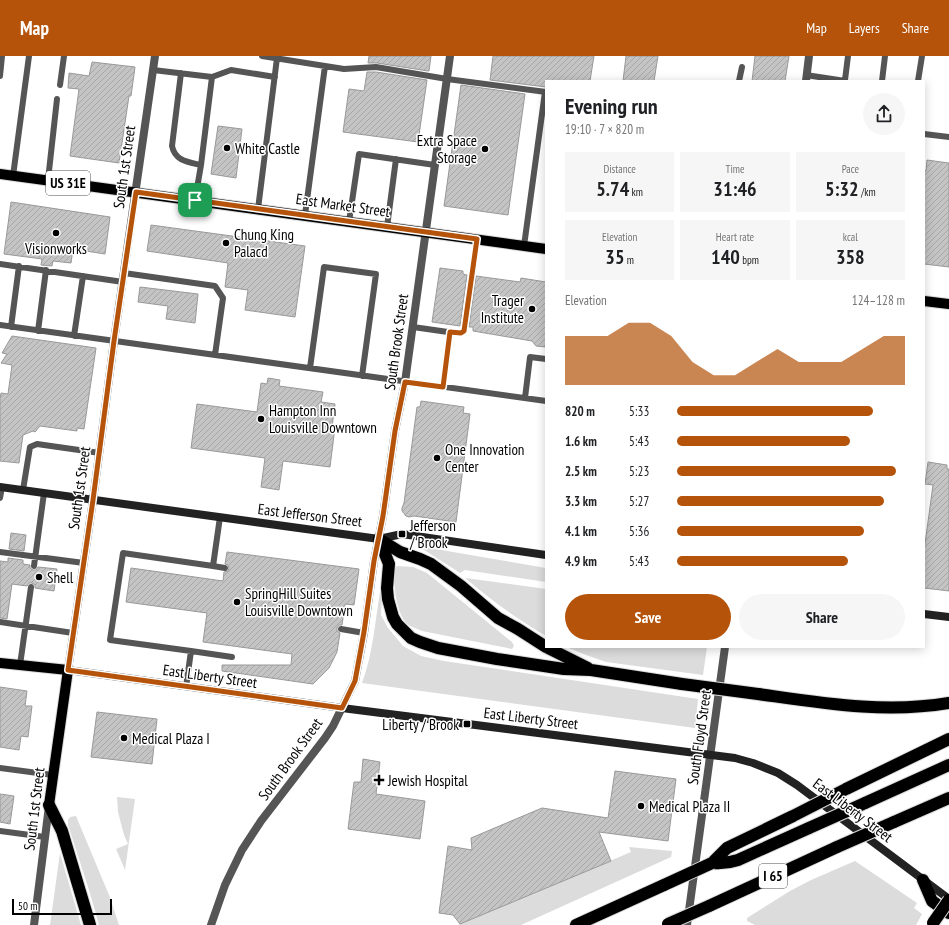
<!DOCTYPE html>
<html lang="en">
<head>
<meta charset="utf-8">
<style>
	:root { --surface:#fff; --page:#f6f6f6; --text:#202124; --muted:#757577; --accent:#b45309 }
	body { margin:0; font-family:"PT Sans Narrow",sans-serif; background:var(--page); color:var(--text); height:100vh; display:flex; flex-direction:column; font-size:15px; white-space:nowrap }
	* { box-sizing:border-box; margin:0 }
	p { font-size:13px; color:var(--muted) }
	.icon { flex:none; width:22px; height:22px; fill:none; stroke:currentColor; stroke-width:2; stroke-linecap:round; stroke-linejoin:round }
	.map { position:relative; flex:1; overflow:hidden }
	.panel { position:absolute; left:545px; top:24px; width:380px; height:568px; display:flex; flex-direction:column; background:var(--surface); border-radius:0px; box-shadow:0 2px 10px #0003 }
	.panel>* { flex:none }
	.scale { position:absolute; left:12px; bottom:10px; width:100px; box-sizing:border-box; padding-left:4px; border:2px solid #000; border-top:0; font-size:11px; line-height:14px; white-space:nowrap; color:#000; -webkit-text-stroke:3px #fff; paint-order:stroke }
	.pin { position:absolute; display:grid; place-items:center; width:34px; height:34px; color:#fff; margin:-17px; border-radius:8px; box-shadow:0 2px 6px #0006 }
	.round { display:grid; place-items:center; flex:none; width:42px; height:42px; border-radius:21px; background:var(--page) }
	.summary { display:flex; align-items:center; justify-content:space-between; height:68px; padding:0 20px }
	h1 { font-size:22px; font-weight:700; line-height:30px }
	.figures { display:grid; grid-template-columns:repeat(3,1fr); gap:6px; height:68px; padding:4px 20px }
	.figures div { display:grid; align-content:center; border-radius:0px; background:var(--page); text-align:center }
	.figures b { font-size:20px; font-weight:700 }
	.figures small { font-size:11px; font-weight:400 }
	.figures p { font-size:11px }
	.chart { height:112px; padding:8px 20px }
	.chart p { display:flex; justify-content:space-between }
	.chart svg { width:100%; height:72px; margin-top:4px; fill:var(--accent); opacity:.7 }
	.action { display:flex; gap:8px; margin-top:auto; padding:8px 20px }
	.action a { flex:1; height:46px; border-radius:24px; background:var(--accent); color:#fff; font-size:16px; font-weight:700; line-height:46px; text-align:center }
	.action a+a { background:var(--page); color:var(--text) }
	ul { padding:0 20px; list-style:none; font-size:13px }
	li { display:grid; grid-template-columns:64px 48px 1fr; align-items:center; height:30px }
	li i { height:10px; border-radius:5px; background:var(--accent) }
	header { display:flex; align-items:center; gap:24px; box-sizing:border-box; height:56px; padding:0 20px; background:var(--accent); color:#fff }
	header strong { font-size:19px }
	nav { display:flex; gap:22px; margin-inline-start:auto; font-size:14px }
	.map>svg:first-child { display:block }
	.green { fill:#dcdcdc }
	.building { fill:url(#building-hatch); stroke:#999 }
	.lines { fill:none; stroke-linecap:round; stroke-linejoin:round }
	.primary-casing { stroke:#dbdbdb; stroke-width:12 }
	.motorway-casing { stroke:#dbdbdb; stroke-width:14 }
	.service { stroke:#555; stroke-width:6 }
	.minor { stroke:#555; stroke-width:8 }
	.tertiary { stroke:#555; stroke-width:8 }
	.secondary { stroke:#222; stroke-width:8 }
	.primary { stroke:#000; stroke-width:10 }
	.motorway { stroke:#000; stroke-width:12 }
	.motorway-bridge-casing { stroke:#dbdbdb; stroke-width:14; stroke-linecap:butt }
	.motorway-bridge { stroke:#000; stroke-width:12 }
	.route-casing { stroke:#fff; stroke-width:8 }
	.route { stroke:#b45309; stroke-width:5 }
	.poi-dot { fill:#000; stroke:#fff; stroke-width:1.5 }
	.labels { text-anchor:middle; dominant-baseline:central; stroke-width:3; stroke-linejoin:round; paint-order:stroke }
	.shield { fill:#fff; stroke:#4c4c4c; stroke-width:1 }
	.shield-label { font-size:14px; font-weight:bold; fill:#000 }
	.poi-label { font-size:15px; fill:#000; stroke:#fff; text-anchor:start }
	.street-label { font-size:15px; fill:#000; stroke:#fff }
</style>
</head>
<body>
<header>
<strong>Map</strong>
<nav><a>Map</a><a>Layers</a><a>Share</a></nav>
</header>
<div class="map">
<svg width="949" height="869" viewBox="0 0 949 869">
	<defs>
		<pattern id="building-hatch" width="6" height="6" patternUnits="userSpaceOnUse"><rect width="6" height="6" fill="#c4c4c4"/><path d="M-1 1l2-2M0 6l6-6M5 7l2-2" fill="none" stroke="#a7a7a7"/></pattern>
	</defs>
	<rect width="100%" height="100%" fill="#fff"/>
	<path class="green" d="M418,490L546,512V526L465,514L460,517Z
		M397,510L413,511L427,517L512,586L514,590L512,593L422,575C418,573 414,572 410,570C395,560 395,530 393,514Z
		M465,522L546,533V580C517,563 491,544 465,522Z
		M380,536L382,537L381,559L388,572L403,590L421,600L444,605L698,643L695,672L362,627C373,598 375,566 380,536Z
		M566,591H707L703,619L606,606L586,599Z
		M117,741L135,743L125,814L116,793L128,788L124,779L118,756Z
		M76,760L109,839L119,869H99L89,834L68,769V764L70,761Z
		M629,791L672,795L671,801L521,869H458L631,796Z
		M60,797L81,869H50Z
		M855,805L917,847L914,852L922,858L916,869H755L747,865V862L790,835L811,824Z"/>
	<path class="building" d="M369,0H431L429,15H428L377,7H368Z
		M493,0H594L590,25H546V31L490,24Z
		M626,0H658L654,25H623Z
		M755,0H789L785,25H752Z
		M92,6L135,11L131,40H129L119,107L70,100L79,33L68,32L69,17L89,20Z
		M367,16H376L427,24L418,86L343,76L349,33L364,35Z
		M461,29L525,38L508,159L444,150Z
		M218,70L242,73L236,122L211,118Z
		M927,104L949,107V211L924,208V114L926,115Z
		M11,146L110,161L105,198L73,193L71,207L53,205L52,210L41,209L42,203L4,198Z
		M151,169L305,190L295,261L245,254L248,234L225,231L228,207L147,195Z
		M440,212L463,215V218L467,219L460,270L432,266Z
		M476,220L520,226L521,222L546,226V291L536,290L532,285L473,275V271H469Z
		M140,231L198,238L195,267L166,263L168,250L138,246Z
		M12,280L96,292L84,373L77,372V375L40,370L35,376L33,375L23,379L19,407L0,405V342L1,337L8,338L12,309L1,307L7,298L2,297Z
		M268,322L280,324L279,330L323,336L321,346L335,348L332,371H335L330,411L283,405L279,434L261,431L265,402L191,392L197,348L257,356L261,327L267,328Z
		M421,345L464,351L463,357L470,358L456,466L414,460L409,461L406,460L402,455V452L404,447L417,351H420Z
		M928,406L947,409V413H949V535L924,532V495L933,429L925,428Z
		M11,477L26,479L24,495L9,493Z
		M227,496L359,513L354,549L345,548L342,569H339L337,572V575L340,577L337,596L329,612L313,628L222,615V609H291L292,598L203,586L207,557L126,546L131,512L223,525L224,516L228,515L229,512L228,509L225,508Z
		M8,502L23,504V508L30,509V512L33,514H36L38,511L57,513L54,535L35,532V529L32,527H29L27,530L12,528L7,563L0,562V505L8,506Z
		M0,631L27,635L25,650H32L28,681L21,680L19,694L0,691Z
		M97,656L157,663L152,708L91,701Z
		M363,703L380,706L376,738L425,745L420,783L348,773L354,726H361Z
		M615,715L676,723L668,785L599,776L611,805L460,868L453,859L439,857L448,790L472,794L471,782L542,752L608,762Z
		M0,738L14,740L10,768L0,766Z"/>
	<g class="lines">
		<defs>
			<path id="primary" d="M0,118L546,193
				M924,245L949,248
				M0,607L68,614L49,749"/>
			<path id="motorway" d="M379,483L389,508L387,532L388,543L393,561L397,568L411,582L420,586L438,592L497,603L564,613L591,614L682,628
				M379,483L400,496L420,503L431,508L461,530L498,562L518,573L546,591
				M546,591L588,612
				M758,638C822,647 885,658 949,647
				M846,733L949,683
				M865,747L949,709
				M49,749L62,775L90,869
				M894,766L949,742
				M712,807C722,808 729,807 738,804L809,772
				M712,807L727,792L793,760
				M923,824L932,845L949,857
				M709,850L837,791
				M576,869L664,829"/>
		</defs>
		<use href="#primary" class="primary-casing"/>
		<use href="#motorway" class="motorway-casing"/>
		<path class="service" d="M262,0L344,13L376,11L447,23L546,36
			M153,14L212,21L231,14L275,21
			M181,17L172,90C175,105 188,106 201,109L212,21
			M806,19L845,25
			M0,20L2,0
			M845,24L848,0
			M739,25L742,11
			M882,25L885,0
			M918,25L922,0
			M60,29L64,0
			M924,78L949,81
			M13,120L29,0
			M48,124L57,43
			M195,144L201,109
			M258,153L277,2
			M305,159L325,10
			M349,166L359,98L435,109
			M387,171L396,103
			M524,190L545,36
			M0,208L123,226
			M124,217L215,230L223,242L215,299
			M0,269L546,345
			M11,271L19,210
			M413,271L455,277H461L464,275L477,183
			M38,275L46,214
			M74,280L83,220
			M310,312L324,211L376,218L362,320
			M443,331L450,277
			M525,342L530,301L546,303
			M23,434L30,391L37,388L100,397
			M0,442L2,431
			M0,496L84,507
			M34,510L44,437
			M213,510L225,512
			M0,566L73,577
			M341,573L364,577
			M191,595L232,601
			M20,609L31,531
			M186,631L191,595L110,584L123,497L213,510L220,461
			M0,712L53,719
			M0,775L45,781"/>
		<path class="minor" d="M806,25L809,0
			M687,869L725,591"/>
		<path class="tertiary" d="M68,614L93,444L114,285L155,0
			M34,869L49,750
			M211,869L225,829L242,794L261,765L325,682L333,670L355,625L364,577L374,505L383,460L395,375L405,326L450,0"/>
		<path class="secondary" d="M0,431L379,483L402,478L546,499
			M924,558L949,561
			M68,614L342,652L735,702L753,707L778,717L797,729L949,843"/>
		<use href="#primary" class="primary"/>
		<use href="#motorway" class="motorway"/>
		<defs>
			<path id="motorway-bridge" d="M682,628L758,638
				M793,760L846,733
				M809,772L865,747
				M837,791L894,766
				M664,829L712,807
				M933,867L949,844
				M668,868L709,850"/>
		</defs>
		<use href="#motorway-bridge" class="motorway-bridge-casing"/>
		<use href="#motorway-bridge" class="motorway-bridge"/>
	</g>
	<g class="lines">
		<defs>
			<path id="route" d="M136,136L477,183L464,275L461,277L450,276L443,331L405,326L395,375L383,460L374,505L364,576L355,625L342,652L68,614L93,444L114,285Z"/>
		</defs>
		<use href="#route" class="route-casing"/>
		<use href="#route" class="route"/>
	</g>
	<g class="poi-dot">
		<circle cx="227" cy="92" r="4"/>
		<circle cx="485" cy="93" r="4"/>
		<circle cx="56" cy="177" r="4"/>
		<circle cx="226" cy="187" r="4"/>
		<circle cx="532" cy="253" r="4"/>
		<circle cx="261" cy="363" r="4"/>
		<circle cx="437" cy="402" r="4"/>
		<rect x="398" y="474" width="8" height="8" rx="2"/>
		<circle cx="39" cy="521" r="4"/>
		<circle cx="237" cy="546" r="4"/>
		<rect x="463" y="664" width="8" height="8" rx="2"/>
		<circle cx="124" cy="682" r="4"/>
		<path d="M377 718h4v4h4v4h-4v4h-4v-4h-4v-4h4z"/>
		<circle cx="641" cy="750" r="4"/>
	</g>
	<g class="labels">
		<g class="shield">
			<rect x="46" y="115" width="44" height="24" rx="3"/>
			<rect x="759" y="808" width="28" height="24" rx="3"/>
		</g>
		<g class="shield-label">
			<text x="68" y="127">US 31E</text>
			<text x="773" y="820">I 65</text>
		</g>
		<g class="poi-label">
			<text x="477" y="84" text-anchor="end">Extra Space<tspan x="477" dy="17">Storage</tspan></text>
			<text x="235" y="92">White Castle</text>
			<text x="234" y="178">Chung King<tspan x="234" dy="17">Palacd</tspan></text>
			<text x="56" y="192" text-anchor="middle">Visionworks</text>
			<text x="524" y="244" text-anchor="end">Trager<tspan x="524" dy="17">Institute</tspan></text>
			<text x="269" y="354">Hampton Inn<tspan x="269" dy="17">Louisville Downtown</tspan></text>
			<text x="445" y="393">One Innovation<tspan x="445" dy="17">Center</tspan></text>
			<text x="410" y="469">Jefferson<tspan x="410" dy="17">/ Brook</tspan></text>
			<text x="47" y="521">Shell</text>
			<text x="245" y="537">SpringHill Suites<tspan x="245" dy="17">Louisville Downtown</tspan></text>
			<text x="459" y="668" text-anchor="end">Liberty / Brook</text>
			<text x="132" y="682">Medical Plaza I</text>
			<text x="388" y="724">Jewish Hospital</text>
			<text x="649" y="750">Medical Plaza II</text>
		</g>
		<g class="street-label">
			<text transform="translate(124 111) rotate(-82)">South 1st Street</text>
			<text transform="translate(343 149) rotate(8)">East Market Street</text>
			<text transform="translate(396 286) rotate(-82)">South Brook Street</text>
			<text transform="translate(79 432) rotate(-82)">South 1st Street</text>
			<text transform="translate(310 459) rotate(7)">East Jefferson Street</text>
			<text transform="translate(210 620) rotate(8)">East Liberty Street</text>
			<text transform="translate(531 662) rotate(7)">East Liberty Street</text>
			<text transform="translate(699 681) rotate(-82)">South Floyd Street</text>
			<text transform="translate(290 703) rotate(-54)">South Brook Street</text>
			<text transform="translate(34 753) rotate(-83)">South 1st Street</text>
			<text transform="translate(853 754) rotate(37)">East Liberty Street</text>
		</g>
	</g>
</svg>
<div class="scale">50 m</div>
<div class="pin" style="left:195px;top:144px;background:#1e9e55"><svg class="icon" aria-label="arrive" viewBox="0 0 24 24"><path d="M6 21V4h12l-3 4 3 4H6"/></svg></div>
<section class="panel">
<div class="summary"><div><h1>Evening run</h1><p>19:10 · 7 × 820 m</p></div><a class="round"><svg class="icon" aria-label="share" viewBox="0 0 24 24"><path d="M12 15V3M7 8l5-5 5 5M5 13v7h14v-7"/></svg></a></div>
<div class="figures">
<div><p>Distance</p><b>5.74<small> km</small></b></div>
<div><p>Time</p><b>31:46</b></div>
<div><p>Pace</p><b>5:32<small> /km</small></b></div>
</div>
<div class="figures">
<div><p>Elevation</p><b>35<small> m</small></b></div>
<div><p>Heart rate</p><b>140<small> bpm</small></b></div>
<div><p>kcal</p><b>358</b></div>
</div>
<div class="chart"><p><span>Elevation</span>124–128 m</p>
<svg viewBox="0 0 160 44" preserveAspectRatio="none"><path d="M0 44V14L10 14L20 14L30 6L40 6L50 14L60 30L70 38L80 38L90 30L100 22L110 30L120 30L130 30L140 22L150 14L160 14V44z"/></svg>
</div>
<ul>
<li><b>820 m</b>5:33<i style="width:86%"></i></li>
<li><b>1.6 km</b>5:43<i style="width:76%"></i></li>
<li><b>2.5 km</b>5:23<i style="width:96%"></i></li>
<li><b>3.3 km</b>5:27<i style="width:91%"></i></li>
<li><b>4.1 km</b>5:36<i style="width:82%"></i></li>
<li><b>4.9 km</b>5:43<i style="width:75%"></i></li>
</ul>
<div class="action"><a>Save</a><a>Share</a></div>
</section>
</div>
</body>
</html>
